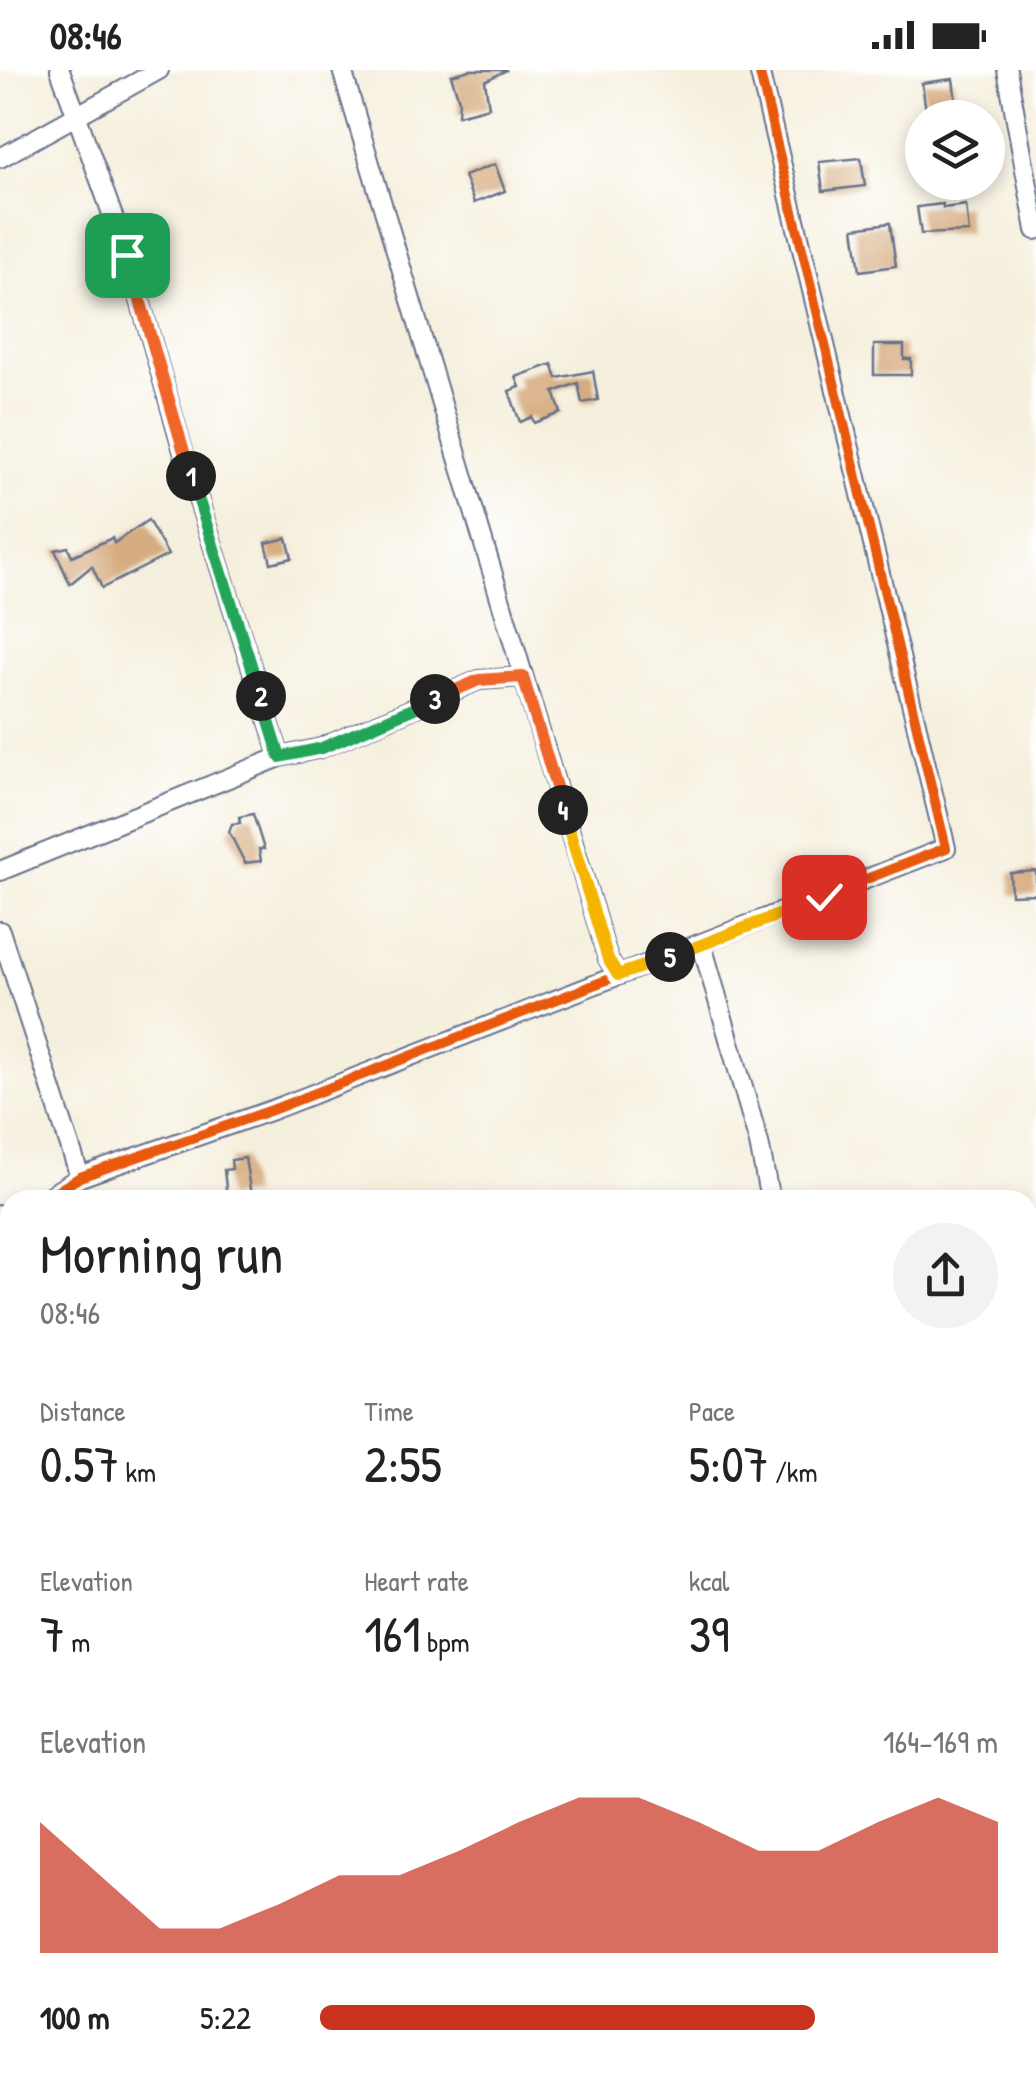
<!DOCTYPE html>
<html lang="en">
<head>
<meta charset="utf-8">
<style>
	:root { --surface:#fff; --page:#f2f2f2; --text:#222; --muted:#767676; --accent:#c8321e }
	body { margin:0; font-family:"Patrick Hand",sans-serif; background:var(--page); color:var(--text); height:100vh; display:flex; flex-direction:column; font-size:38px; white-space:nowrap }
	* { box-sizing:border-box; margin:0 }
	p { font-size:32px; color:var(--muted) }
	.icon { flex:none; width:55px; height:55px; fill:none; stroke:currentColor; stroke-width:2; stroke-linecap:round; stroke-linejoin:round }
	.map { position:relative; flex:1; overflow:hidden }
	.panel { position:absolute; left:0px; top:1120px; width:1038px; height:888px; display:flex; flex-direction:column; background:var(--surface); border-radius:30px 30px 0 0; box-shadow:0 5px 15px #0003 }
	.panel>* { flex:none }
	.buttons { position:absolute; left:905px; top:30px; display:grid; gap:20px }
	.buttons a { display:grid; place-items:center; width:100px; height:100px; border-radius:50%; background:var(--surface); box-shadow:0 5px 15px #0003; font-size:50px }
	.pin { position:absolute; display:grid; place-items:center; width:85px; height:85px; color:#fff; margin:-42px; border-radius:20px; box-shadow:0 5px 15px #0006 }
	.km { position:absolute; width:50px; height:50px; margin:-25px; border-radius:50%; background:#222; color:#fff; font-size:28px; line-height:50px; text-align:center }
	.round { display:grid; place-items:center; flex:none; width:105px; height:105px; border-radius:52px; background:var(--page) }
	.head { display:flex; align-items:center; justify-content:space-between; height:170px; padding:0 40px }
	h1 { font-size:55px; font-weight:600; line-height:75px }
	.figures { display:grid; grid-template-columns:repeat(3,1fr); gap:15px; height:170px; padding:10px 40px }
	.figures div { display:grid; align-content:center }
	.figures b { font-size:50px; font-weight:600 }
	.figures small { font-size:28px; font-weight:400 }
	.figures p { font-size:28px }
	.chart { height:280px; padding:20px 40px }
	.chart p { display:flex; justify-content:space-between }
	.chart svg { width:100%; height:180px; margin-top:10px; fill:var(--accent); opacity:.7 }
	ul { padding:0 40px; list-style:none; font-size:32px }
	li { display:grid; grid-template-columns:160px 120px 1fr; align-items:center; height:75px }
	li i { height:25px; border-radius:12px; background:var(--accent) }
	.status { display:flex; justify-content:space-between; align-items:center; height:70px; padding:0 50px; background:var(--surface); direction:ltr }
	.status svg { height:28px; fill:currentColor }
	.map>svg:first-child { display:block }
	.building { fill:#d6ab7f }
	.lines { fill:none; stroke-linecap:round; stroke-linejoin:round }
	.minor-casing { stroke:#67728a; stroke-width:22 }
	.minor { stroke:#fff; stroke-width:18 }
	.cycleway-casing { stroke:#fff; stroke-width:16 }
	.cycleway { stroke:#e8590c; stroke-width:10 }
	.split-1-casing { stroke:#fff; stroke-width:20 }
	.split-2-casing { stroke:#fff; stroke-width:20 }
	.split-3-casing { stroke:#fff; stroke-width:20 }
	.split-4-casing { stroke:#fff; stroke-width:20 }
	.split-5-casing { stroke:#fff; stroke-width:20 }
	.split-6-casing { stroke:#fff; stroke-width:20 }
	.split-1 { stroke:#f0652b; stroke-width:12 }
	.split-2 { stroke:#22a559; stroke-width:12 }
	.split-3 { stroke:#22a559; stroke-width:12 }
	.split-4 { stroke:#f0652b; stroke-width:12 }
	.split-5 { stroke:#f5b400; stroke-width:12 }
	.split-6 { stroke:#f5b400; stroke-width:12 }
</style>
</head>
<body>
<div class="status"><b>08:46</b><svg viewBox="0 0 49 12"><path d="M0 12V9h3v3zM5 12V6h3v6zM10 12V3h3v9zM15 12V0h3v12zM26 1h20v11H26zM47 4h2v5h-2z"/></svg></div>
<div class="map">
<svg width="1036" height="2007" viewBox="0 0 1036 2007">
	<rect width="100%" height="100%" fill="#fff"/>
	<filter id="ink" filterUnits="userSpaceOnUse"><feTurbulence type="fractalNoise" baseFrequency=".01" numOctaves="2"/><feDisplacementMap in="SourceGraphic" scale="20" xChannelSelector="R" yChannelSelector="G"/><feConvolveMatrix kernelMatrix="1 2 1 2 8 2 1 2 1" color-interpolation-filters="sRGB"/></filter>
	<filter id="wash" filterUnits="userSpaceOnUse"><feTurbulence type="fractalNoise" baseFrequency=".0048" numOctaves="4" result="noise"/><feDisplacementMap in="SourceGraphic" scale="40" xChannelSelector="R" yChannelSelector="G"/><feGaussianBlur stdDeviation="2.25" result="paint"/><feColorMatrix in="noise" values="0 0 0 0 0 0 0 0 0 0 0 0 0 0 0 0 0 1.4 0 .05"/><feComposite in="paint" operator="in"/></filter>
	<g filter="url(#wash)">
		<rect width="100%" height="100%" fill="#f5efdd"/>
		<g id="blocks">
			<path class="building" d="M470,0H507L485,11L489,37L458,45L459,30L451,5Z
				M953,9L958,48H927L922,13Z
				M861,88L865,116L823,121L819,92Z
				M495,94L505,121L474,133L464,106Z
				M943,134V138L966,135L969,162L921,164L917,137Z
				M890,153L896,196L860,201L854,158Z
				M874,275H904V289H911V305H874Z
				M552,294L557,308L593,301L598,330L582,333L578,313L554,322L561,343L534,353L532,347L520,352L509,321L520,317L516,307Z
				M148,450L168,485L102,518L92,496L70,514L55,480L68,477L72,486L112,468L114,473Z
				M287,468L292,488L271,493L266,473Z
				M253,744L264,779H259L261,791L245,793L229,762L232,754L240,753L239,747Z
				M1036,801V824L1011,825L1010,803Z
				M245,1088L251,1125L227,1127L224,1100L232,1099L231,1090Z"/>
		</g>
	</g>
	<g filter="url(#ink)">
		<use href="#blocks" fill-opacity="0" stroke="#67728a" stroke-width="2.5"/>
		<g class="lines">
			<defs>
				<path id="minor" d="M60,0L127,185L183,381L280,687
					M342,0L608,889L618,905
					M1007,0L1036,160
					M0,88L159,0
					M0,801L280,687L321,678L479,610L523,607
					M0,861L80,1107
					M702,875L759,1073L770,1130
					M43,1130L80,1107L272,1040L946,778L759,0
					M0,1145L10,1142
					M0,1636V1639
					M0,1799L10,1796
					M94,1998L96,2007
					M470,1998L472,2007
					M831,1998L834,2007
					M1011,1998L1013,2007"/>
			</defs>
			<use href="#minor" class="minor-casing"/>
			<use href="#minor" class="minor"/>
			<defs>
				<path id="cycleway" d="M43,1130L80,1107L272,1040L946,778L759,0"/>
			</defs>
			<use href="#cycleway" class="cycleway-casing"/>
			<use href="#cycleway" class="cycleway"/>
		</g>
	</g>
	<g class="lines" filter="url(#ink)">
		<defs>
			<path id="split-1" d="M127,185L191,406"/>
			<path id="split-2" d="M191,406L261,626"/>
			<path id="split-3" d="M261,626L280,687L322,678L435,629"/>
			<path id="split-4" d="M435,629L479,610L523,607L563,740"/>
			<path id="split-5" d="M563,740L608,889L618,905L670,887"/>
			<path id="split-6" d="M670,887L824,827"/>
		</defs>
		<use href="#split-1" class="split-1-casing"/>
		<use href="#split-2" class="split-2-casing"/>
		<use href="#split-3" class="split-3-casing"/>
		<use href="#split-4" class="split-4-casing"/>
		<use href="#split-5" class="split-5-casing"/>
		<use href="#split-6" class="split-6-casing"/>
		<use href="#split-1" class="split-1"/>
		<use href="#split-2" class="split-2"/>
		<use href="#split-3" class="split-3"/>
		<use href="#split-4" class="split-4"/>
		<use href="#split-5" class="split-5"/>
		<use href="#split-6" class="split-6"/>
	</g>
</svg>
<div class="buttons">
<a><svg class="icon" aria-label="layers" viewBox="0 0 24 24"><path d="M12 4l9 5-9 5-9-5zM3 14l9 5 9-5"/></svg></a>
</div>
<div class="pin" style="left:127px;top:185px;background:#1e9e55"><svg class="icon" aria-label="arrive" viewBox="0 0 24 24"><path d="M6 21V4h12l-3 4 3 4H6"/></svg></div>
<div class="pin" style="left:824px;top:827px;background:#d93025"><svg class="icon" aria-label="check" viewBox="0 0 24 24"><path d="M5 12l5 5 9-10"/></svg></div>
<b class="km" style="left:191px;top:406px">1</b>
<b class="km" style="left:261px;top:626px">2</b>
<b class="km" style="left:435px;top:629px">3</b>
<b class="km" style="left:563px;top:740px">4</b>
<b class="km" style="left:670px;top:887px">5</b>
<section class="panel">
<div class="head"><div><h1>Morning run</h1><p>08:46</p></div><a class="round"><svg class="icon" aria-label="share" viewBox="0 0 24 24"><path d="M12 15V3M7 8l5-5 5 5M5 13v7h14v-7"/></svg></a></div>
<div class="figures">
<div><p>Distance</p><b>0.57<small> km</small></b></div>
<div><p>Time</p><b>2:55</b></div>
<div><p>Pace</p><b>5:07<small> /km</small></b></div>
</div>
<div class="figures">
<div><p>Elevation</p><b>7<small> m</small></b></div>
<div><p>Heart rate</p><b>161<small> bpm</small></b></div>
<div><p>kcal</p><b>39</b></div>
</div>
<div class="chart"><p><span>Elevation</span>164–169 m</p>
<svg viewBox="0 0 160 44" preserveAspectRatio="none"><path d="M0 44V12L10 25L20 38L30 38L40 32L50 25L60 25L70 19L80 12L90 6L100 6L110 12L120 19L130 19L140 12L150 6L160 12V44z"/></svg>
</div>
<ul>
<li><b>100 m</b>5:22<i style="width:73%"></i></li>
</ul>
</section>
</div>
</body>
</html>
